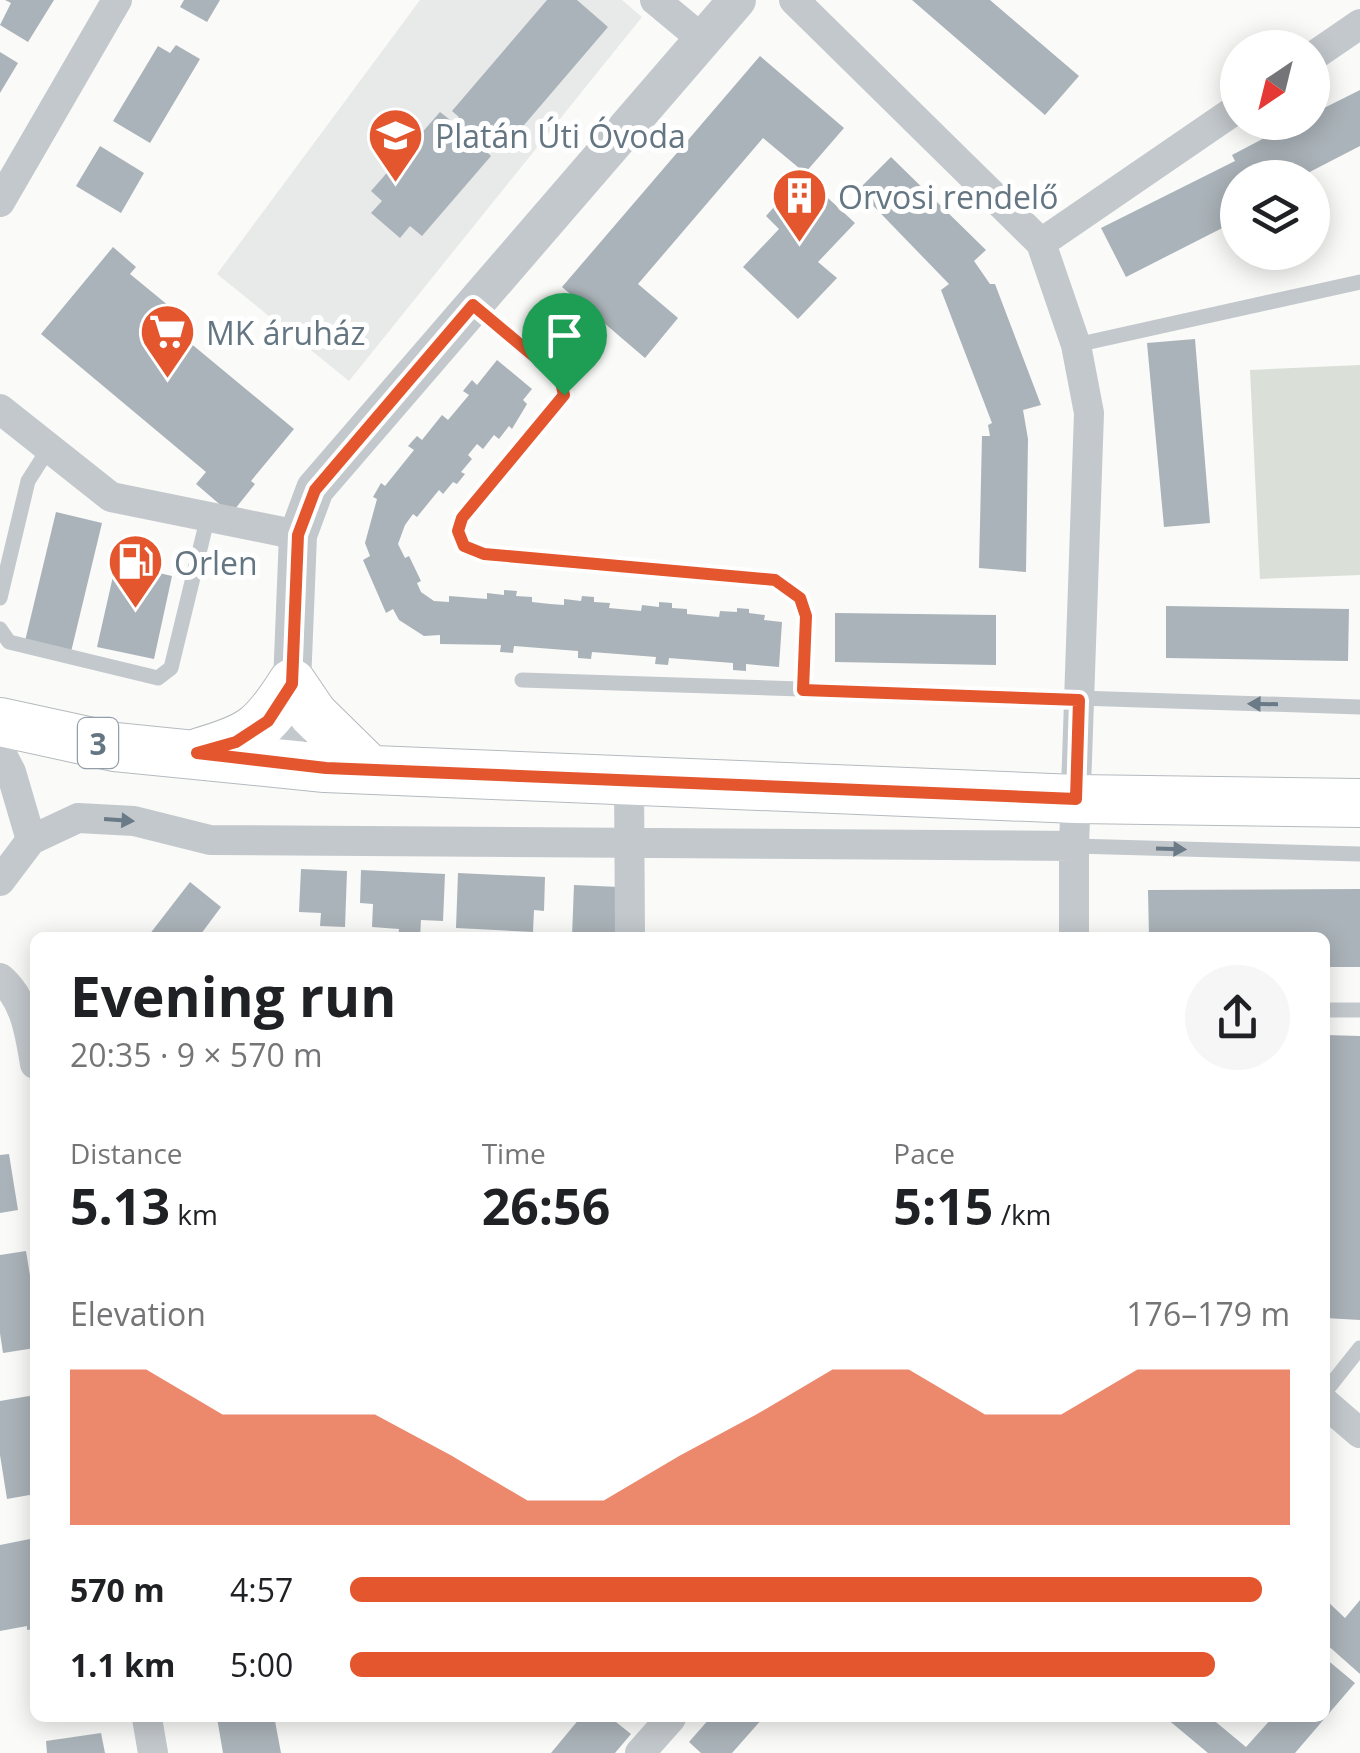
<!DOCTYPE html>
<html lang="en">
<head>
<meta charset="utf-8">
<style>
	:root { --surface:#fff; --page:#f6f6f6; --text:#202124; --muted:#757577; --accent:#e4572e }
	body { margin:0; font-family:"Open Sans",sans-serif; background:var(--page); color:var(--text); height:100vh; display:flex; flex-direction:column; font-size:38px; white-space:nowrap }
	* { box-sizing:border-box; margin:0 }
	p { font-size:32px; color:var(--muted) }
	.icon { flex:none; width:55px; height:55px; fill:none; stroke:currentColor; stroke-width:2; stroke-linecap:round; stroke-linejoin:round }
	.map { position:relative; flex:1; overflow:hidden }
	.side { position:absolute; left:30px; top:932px; width:1300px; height:790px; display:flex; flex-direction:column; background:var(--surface); border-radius:15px; box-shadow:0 5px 25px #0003 }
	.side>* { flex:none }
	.needle { width:65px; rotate:215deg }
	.buttons { position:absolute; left:1220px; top:30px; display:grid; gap:20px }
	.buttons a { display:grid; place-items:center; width:110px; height:110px; border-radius:50%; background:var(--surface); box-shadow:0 5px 25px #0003; font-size:50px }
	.pin { position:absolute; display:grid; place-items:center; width:85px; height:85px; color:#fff; margin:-102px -42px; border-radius:50% 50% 50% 0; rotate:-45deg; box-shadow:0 0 10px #0007 }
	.pin .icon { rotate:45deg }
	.round { display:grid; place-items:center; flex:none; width:105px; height:105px; border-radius:52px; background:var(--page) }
	.summary { display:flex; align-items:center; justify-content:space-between; height:170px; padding:0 40px }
	h1 { font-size:55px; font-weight:700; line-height:75px }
	.stats { display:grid; grid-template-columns:repeat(3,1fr); gap:15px; height:170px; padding:10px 40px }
	.stats div { display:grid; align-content:center }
	.stats b { font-size:50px; font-weight:700 }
	.stats small { font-size:28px; font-weight:400 }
	.stats p { font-size:28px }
	.chart { height:280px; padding:20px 40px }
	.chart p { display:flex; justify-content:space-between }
	.chart svg { width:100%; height:180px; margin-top:10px; fill:var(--accent); opacity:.7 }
	ul { padding:0 40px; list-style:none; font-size:32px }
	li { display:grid; grid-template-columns:160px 120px 1fr; align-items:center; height:75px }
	li i { height:25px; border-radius:12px; background:var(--accent) }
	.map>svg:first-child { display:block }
	.built { fill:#e8e9e9 }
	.green { fill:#dadfd7 }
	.building { fill:#aab3b9 }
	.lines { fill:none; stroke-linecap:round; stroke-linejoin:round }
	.primary-casing { stroke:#b5babe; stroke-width:50 }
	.service { stroke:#c3c8cc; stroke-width:15 }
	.minor { stroke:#c3c8cc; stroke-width:30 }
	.tertiary { stroke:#c3c8cc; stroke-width:38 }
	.primary { stroke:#fff; stroke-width:48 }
	.oneway { fill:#6a7a87 }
	.route-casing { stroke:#fff; stroke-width:20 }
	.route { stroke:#e4572e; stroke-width:12 }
	.labels { text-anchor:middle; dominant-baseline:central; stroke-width:10; stroke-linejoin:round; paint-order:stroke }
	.shield { fill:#fff; stroke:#939fa8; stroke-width:2.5 }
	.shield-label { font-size:30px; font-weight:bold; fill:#657683 }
	.poi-label { font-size:32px; fill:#657683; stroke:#fff; text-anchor:start }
</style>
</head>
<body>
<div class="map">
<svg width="1360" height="1753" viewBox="0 0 1360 1753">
	<rect width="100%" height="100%" fill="#fafaf8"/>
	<path class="built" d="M420,0H622L642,17L349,381L217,274Z"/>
	<path class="green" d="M1360,365V575L1260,579L1250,370Z"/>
	<path class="building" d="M5,0H54L28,42L0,25L11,3Z
		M184,0H220L207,22L180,7Z
		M547,0H577L608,27L500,153L491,144L486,151L491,156L422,236L410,226L400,238L371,213L382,201L371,191L440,112L454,123L459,117L452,111Z
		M912,0H990L1079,76L1045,115Z
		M176,45L200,59L150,143L113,121L158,46L170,53Z
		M0,52L18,63L0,93Z
		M760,56L844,128L805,173L763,138L638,284L678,318L645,358L562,287Z
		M1360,90V146L1298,178H1238V220L1126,277L1101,228L1235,161L1232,155L1295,122H1312V114Z
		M100,146L144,173L121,213L76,186Z
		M891,157L986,250L974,261L990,284H995L1041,405L1023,410L1028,439L1026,572L979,568L982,436H990L988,425L992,423L941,290L949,284L858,190Z
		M817,188L855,223L818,262L837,278L798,319L743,267L779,229L766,216L788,191L802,205Z
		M113,247L136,267L130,274L186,320L177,332L294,429L251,481L255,484L231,514L196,484L206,472L41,334Z
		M1195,339L1210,523L1164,527L1147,343Z
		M497,360L532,389L523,400L527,404L512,429L509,426L499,439L494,435L483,449L477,444L468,455L472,459L461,472L465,474L457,484L453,482L443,494L439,490L417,517L413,514L405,525L398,544L405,558L409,556L421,581L417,583L421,592L434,601L449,602V596L487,599V593L504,595V590L517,591L516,596L532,597V602L550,604L564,605V599L581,601L582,596L594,597V602L610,603L609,608L641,611L642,605L659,607V602L672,603V608L687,609V614L719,617L720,611L737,612V608L749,609V613L765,615L764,620L782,622L779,667L746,664V671L733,670V663L669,658L668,665L655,664L656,657L592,652L591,659L578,658V651L514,646L513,653L500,652L501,645L440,644V635L424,636L399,620L393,609L386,613L363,560L370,556L365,543L377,499L373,497L381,483L385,486L414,450L408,446L417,436L422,440L442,415L448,420L469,395L463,391L472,380L477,385Z
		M56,512L102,523L71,652L25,641Z
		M116,563L172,576L154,659L97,647Z
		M1166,606L1349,609L1348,661L1166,658Z
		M835,613L996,615V665L835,662Z
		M301,869L347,871L345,927L320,926L321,913L299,912Z
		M361,870L445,874L443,921L421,920L420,938H398L399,929L372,927L373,904L360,903Z
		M458,873L545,877L544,911L534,910L533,932L456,928Z
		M190,882L221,907L198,938H152L149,935Z
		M574,885L619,887L616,938L572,937Z
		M1360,889V967H1325V938H1149L1148,890Z
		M1325,1035L1360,1036V1320L1325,1318Z
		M9,1154L18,1210L0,1213V1155Z
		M26,1251L35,1306V1348L3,1353L0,1333V1255Z
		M35,1395V1494L7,1499L0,1455V1401Z
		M35,1538V1629L27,1630V1626L0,1631V1545Z
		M1325,1599L1345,1618L1360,1600V1674L1325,1643Z
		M1325,1658L1355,1683L1295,1753H1208L1166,1718H1211L1246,1747L1272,1718H1325Z
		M217,1718H285L275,1721L281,1753H223Z
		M580,1718H611L631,1734L615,1753H551Z
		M710,1718H763L732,1753H701L689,1742Z
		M101,1733L105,1753H47L46,1741Z"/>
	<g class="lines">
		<defs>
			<path id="primary" d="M0,722L115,747L325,768L1076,799L1360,803
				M200,752C252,737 263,729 292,683L313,714L370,770"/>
		</defs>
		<use href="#primary" class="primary-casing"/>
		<path class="service" d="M473,305L560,378L565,395L462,518L457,531L464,546L483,554L775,580L800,598L805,616L803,690
			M1076,345L1360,282
			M0,598L28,481L49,448
			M0,629L9,642L158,678L171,668L208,516
			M522,680L1360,707
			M1074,846L1360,854
			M1325,1010H1360
			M1325,1392L1360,1348"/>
		<path class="minor" d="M655,0L702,39
			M794,0L1041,243L1076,345L1089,413L1074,846V938
			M1312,57L1360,24
			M0,202L117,0
			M1041,243L1238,108
			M0,409L111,497L298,535
			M0,751L11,772L31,840
			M288,764L292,686
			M629,780L630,938
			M0,881L31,840L78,818L134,821L210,840L1074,846
			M0,978C25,999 30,1033 35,1064
			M1325,1403L1360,1433
			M147,1718L153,1753
			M640,1753L671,1718"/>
		<path class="tertiary" d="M292,683L298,535L315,489L737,0"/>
		<use href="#primary" class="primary"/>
	</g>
	<defs><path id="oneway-solid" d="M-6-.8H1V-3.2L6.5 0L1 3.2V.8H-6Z" transform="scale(2.5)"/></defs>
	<g class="oneway">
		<use href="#oneway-solid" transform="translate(1263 704) rotate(-179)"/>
		<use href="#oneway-solid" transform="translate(119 820) rotate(4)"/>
		<use href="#oneway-solid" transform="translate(1171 849) rotate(2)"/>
	</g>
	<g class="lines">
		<defs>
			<path id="route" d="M473,305L560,378L564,395L462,518L458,531L464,546L484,554L775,580L800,598L806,616L803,690L1079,700L1076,799L326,768L197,753L236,742L268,721L292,684L298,535L315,490Z"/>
		</defs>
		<use href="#route" class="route-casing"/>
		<use href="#route" class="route"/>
	</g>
	<defs>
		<symbol id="school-pin" viewBox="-11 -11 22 30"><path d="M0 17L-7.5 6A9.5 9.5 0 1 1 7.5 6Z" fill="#e4572e" stroke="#fff"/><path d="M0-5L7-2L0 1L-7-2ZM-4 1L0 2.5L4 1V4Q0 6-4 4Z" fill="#fff"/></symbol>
		<symbol id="building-pin" viewBox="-11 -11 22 30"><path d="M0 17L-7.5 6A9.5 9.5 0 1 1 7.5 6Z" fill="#e4572e" stroke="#fff"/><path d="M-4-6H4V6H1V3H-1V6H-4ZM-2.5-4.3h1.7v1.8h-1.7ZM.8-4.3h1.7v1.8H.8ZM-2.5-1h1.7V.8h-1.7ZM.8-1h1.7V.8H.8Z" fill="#fff"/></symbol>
		<symbol id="supermarket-pin" viewBox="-11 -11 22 30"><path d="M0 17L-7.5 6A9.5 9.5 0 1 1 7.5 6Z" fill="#e4572e" stroke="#fff"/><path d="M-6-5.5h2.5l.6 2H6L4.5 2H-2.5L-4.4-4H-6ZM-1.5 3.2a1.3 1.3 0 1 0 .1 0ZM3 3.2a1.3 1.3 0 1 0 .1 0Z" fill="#fff"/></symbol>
		<symbol id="fuel-pin" viewBox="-11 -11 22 30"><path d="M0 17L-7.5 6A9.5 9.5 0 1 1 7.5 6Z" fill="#e4572e" stroke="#fff"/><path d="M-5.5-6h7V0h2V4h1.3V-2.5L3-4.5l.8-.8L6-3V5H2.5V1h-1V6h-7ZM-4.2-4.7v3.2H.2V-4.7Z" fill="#fff"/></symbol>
	</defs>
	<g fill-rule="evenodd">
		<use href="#school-pin" x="364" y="104" width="63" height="86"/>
		<use href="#building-pin" x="768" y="164" width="63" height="86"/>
		<use href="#supermarket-pin" x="136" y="300" width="63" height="86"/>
		<use href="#fuel-pin" x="104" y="530" width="63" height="86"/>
	</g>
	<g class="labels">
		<rect class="shield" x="78" y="718" width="40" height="50" rx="8"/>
		<g class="shield-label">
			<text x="98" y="743">3</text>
		</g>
		<g class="poi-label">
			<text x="435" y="135">Platán Úti Óvoda</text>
			<text x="838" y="196">Orvosi rendelő</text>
			<text x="206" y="332">MK áruház</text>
			<text x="174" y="562">Orlen</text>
		</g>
	</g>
</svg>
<div class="buttons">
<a><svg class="needle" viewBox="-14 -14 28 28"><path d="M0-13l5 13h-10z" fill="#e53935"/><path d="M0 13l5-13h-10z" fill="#757577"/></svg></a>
<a><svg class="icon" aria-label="layers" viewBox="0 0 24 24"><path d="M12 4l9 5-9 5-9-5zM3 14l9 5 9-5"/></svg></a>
</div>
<div class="pin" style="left:564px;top:395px;background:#1e9e55"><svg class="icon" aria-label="arrive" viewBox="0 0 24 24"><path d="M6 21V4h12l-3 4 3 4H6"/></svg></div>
<section class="side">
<div class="summary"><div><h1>Evening run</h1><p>20:35 · 9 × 570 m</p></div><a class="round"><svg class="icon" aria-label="share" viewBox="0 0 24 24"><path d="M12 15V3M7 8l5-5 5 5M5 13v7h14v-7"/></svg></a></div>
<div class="stats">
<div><p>Distance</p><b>5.13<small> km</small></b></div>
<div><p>Time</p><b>26:56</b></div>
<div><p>Pace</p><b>5:15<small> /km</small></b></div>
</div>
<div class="chart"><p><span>Elevation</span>176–179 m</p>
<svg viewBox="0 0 160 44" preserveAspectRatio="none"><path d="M0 44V6L10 6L20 17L30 17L40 17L50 27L60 38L70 38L80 27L90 17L100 6L110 6L120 17L130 17L140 6L150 6L160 6V44z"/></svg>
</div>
<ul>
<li><b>570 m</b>4:57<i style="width:97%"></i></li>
<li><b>1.1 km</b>5:00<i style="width:92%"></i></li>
</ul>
</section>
</div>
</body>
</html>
